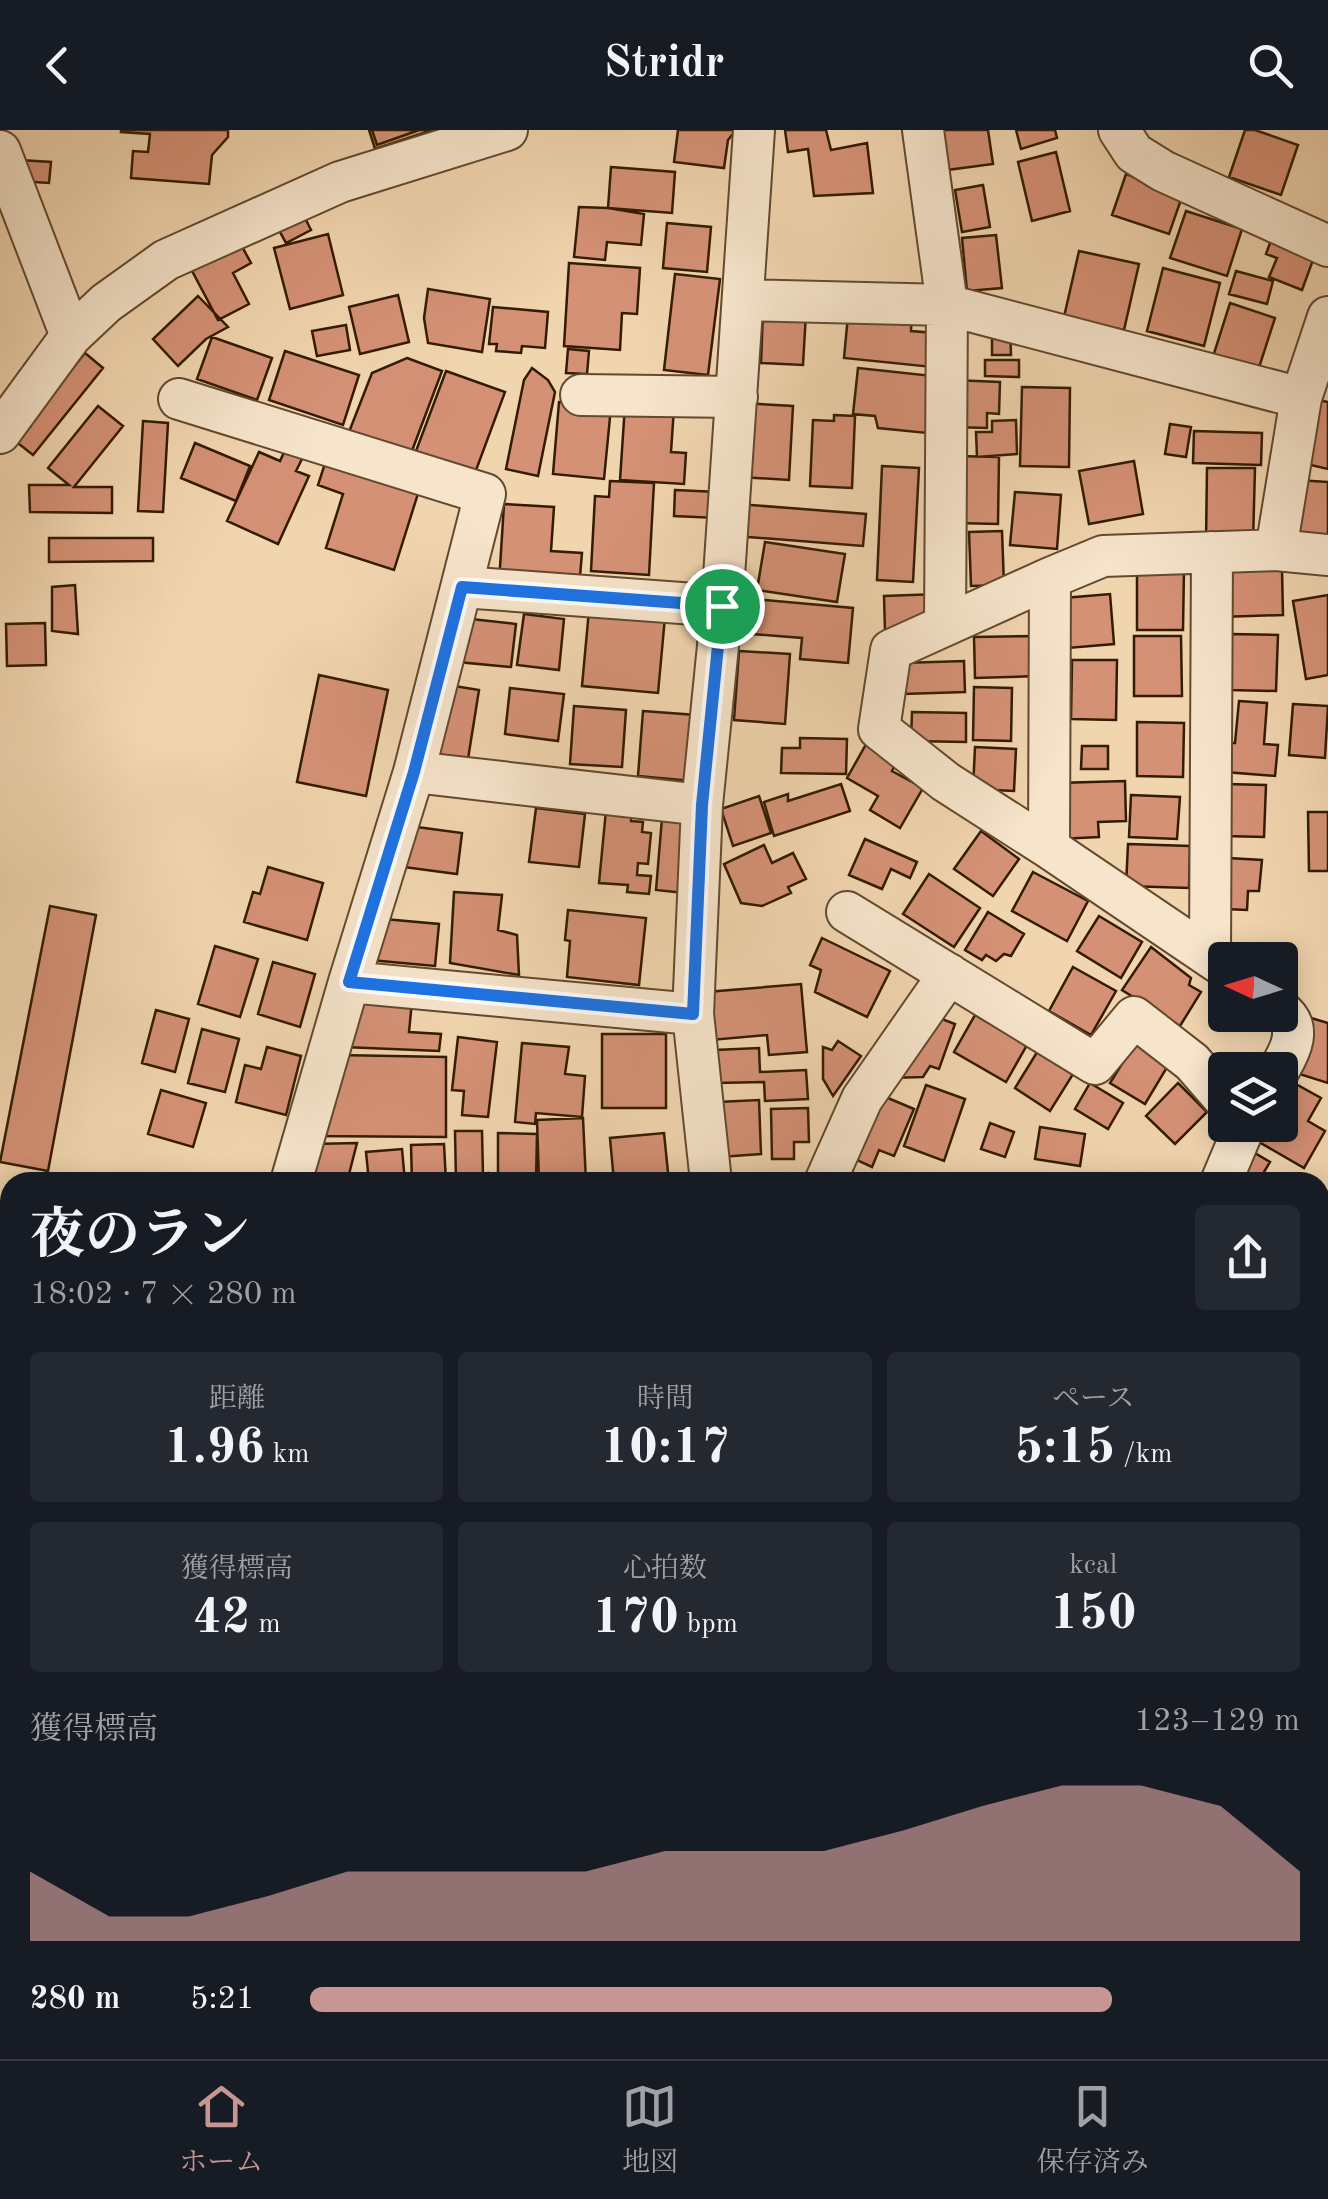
<!DOCTYPE html>
<html lang="ja">
<head>
<meta charset="utf-8">
<style>
	:root { --surface:#171b24; --page:#242831; --text:#f1f3f6; --muted:#9ea1a6; --line:#363941; --accent:#c59692 }
	body { margin:0; font-family:"Old Standard TT","Noto Serif JP",serif; background:var(--page); color:var(--text); height:100vh; display:flex; flex-direction:column; font-size:38px; white-space:nowrap }
	* { box-sizing:border-box; margin:0 }
	p { font-size:32px; color:var(--muted) }
	.icon { flex:none; width:55px; height:55px; fill:none; stroke:currentColor; stroke-width:2; stroke-linecap:round; stroke-linejoin:round }
	.map { position:relative; flex:1; overflow:hidden }
	.sheet { position:absolute; left:0px; top:1042px; width:1330px; height:888px; display:flex; flex-direction:column; background:var(--surface); border-radius:30px 30px 0 0; box-shadow:0 5px 25px #0003 }
	.sheet>* { flex:none }
	.needle { width:65px; rotate:274deg }
	.fabs { position:absolute; left:1208px; top:812px; display:grid; gap:20px }
	.fabs a { display:grid; place-items:center; width:90px; height:90px; border-radius:10px; background:var(--surface); box-shadow:0 5px 25px #0003; font-size:50px }
	.pin { position:absolute; display:grid; place-items:center; width:85px; height:85px; color:#fff; margin:-42px; border:5px solid #fff; border-radius:50%; box-shadow:0 2px 10px #0007 }
	.round { display:grid; place-items:center; flex:none; width:105px; height:105px; border-radius:10px; background:var(--page) }
	.summary { display:flex; align-items:center; justify-content:space-between; height:170px; padding:0 30px }
	h1 { font-size:55px; font-weight:700; line-height:75px }
	.metrics { display:grid; grid-template-columns:repeat(3,1fr); gap:15px; height:170px; padding:10px 30px }
	.metrics div { display:grid; align-content:center; border-radius:10px; background:var(--page); text-align:center }
	.metrics b { font-size:50px; font-weight:700 }
	.metrics small { font-size:28px; font-weight:400 }
	.metrics p { font-size:28px }
	.chart { height:280px; padding:20px 30px }
	.chart p { display:flex; justify-content:space-between }
	.chart svg { width:100%; height:180px; margin-top:10px; fill:var(--accent); opacity:.7 }
	ul { padding:0 30px; list-style:none; font-size:32px }
	li { display:grid; grid-template-columns:160px 120px 1fr; align-items:center; height:75px }
	li i { height:25px; border-radius:12px; background:var(--accent) }
	header { display:flex; justify-content:space-between; align-items:center; height:130px; padding:0 30px; background:var(--surface); font-size:45px; font-weight:700 }
	.menu { display:flex; justify-content:space-around; align-items:center; height:140px; border-top:2px solid var(--line); background:var(--surface); font-size:28px; color:var(--muted) }
	.menu a { display:grid; justify-items:center; gap:5px }
	.menu .active { color:var(--accent) }
	.map>svg:first-child { display:block }
	.building { fill:#d59176; stroke:#331c03; stroke-width:2.5 }
	.lines { fill:none; stroke-linecap:round; stroke-linejoin:round }
	.street-casing { stroke:#624a2e; stroke-width:44 }
	.street { stroke:#f6e4cb; stroke-width:40 }
	.route-casing { stroke:#fff; stroke-width:20 }
	.route { stroke:#1a73e8; stroke-width:12 }
</style>
</head>
<body>
<header><svg class="icon" aria-label="back" viewBox="0 0 24 24"><path d="M15 5l-7 7 7 7"/></svg>Stridr<svg class="icon" aria-label="search" viewBox="0 0 24 24"><circle cx="10" cy="10" r="6"/><path d="M15 15l6 6"/></svg></header>
<div class="map">
<svg width="1328" height="1929" viewBox="0 0 1328 1929">
	<rect width="100%" height="100%" fill="#f1d5af"/>
	<filter id="stains"><feTurbulence type="fractalNoise" baseFrequency=".002" numOctaves="4"/><feColorMatrix values="0 0 0 0 .2 0 0 0 0 .09 0 0 0 0 .02 0 0 0 .5 -.17"/></filter>
	<radialGradient id="worn" r=".72"><stop offset=".6" stop-color="#630" stop-opacity="0"/><stop offset="1" stop-color="#630" stop-opacity=".3"/></radialGradient>
	<path class="building" d="M121,0H228V7L212,25L209,54L131,48L133,21L148,22L150,4L121,2Z
		M369,0H433L375,19Z
		M372,0H419L377,15Z
		M678,0H736L728,10L724,38L674,32Z
		M785,0H826L831,20L867,13L873,63L814,66L808,19L788,22Z
		M942,0H988L993,34L947,40Z
		M1016,0H1055L1057,8L1021,19Z
		M1245,0H1255L1298,15L1281,65L1229,47Z
		M1056,22L1070,81L1032,91L1018,32Z
		M20,30L51,32L49,53L19,51Z
		M611,37L675,42L672,83L608,78Z
		M1126,44L1183,64L1169,104L1112,85Z
		M983,55L990,97L962,102L955,60Z
		M299,76L311,100L286,113L273,89Z
		M579,77L608,78L644,84L641,115L607,112L605,130L574,127Z
		M1186,81L1242,99L1227,146L1170,128Z
		M667,93L711,97L707,142L663,138Z
		M1274,102L1317,119L1302,160L1269,147L1277,128L1266,124Z
		M328,104L343,165L290,179L274,118Z
		M996,105L1002,158L967,161L962,108Z
		M239,111L251,133L233,143L249,174L218,190L190,137Z
		M1079,121L1139,134L1124,200L1064,187Z
		M569,133L640,138L637,184L622,183L620,220L564,216Z
		M1163,138L1220,153L1204,216L1147,201Z
		M1236,141L1273,151L1267,174L1229,164Z
		M675,144L720,149L708,245L664,240Z
		M428,159L490,169L482,222L428,213L424,188Z
		M398,165L409,212L360,224L349,177Z
		M198,166L228,197L206,209L178,236L153,209Z
		M1230,173L1275,188L1255,250L1210,236Z
		M849,175L912,182L911,201L935,203L932,237L844,228Z
		M493,177L548,182L545,218L522,216L521,223L496,221L497,214H489Z
		M763,181L806,183L803,235L761,233Z
		M346,195L350,220L317,226L312,201Z
		M1010,195L1011,225H992V196Z
		M212,207L272,228L257,270L197,249Z
		M568,219L589,221L587,244L566,243Z
		M285,221L359,245L343,295L269,270Z
		M85,223L103,238L33,325L14,310Z
		M407,228L442,241L410,326L349,302L372,243Z
		M985,230H1019V247L985,246Z
		M532,238L548,250L555,262L538,346L506,339L524,250Z
		M858,238L933,246L927,303L878,298L875,286L853,284Z
		M446,241L505,262L475,343L416,321Z
		M953,250L1000,252L999,284L987,283V298L952,297Z
		M1022,257L1070,258L1069,337L1020,336Z
		M1313,269L1328,272V339L1298,332Z
		M559,272L611,277L604,349L553,344Z
		M742,273L793,276L789,350L741,347Z
		M625,275L674,278L671,322L686,323L684,354L620,350Z
		M98,276L123,296L74,357H112V383L30,382L29,355H69L48,338Z
		M834,285L855,286L852,358L810,356L813,290L834,291Z
		M1016,290L1017,324L977,327L976,302H992V291Z
		M143,291L168,293L163,382L138,381Z
		M1170,294L1191,297L1186,327L1165,324Z
		M1194,301L1262,303L1261,335L1193,333Z
		M195,313L250,336L236,371L181,348Z
		M287,316L304,325L296,341L309,346L278,414L227,391L259,322L280,331Z
		M328,324L421,354L394,440L326,418L343,364L318,355Z
		M956,326L999,327L998,394L955,393Z
		M1134,331L1143,384L1089,394L1079,341Z
		M882,336L919,338L913,452L877,450Z
		M1207,338H1255L1253,413L1206,412Z
		M1297,350L1328,352V419L1292,416Z
		M610,351L654,353L649,445L591,441L595,366L609,367Z
		M675,360L718,362L717,388L674,386Z
		M1015,362L1061,365L1057,419L1010,415Z
		M504,374L554,377L551,421L582,423L579,458L499,453Z
		M738,374L866,384L863,416L735,406Z
		M1002,401L1004,455L971,456L969,402Z
		M49,408H153V431L49,432Z
		M765,412L845,424L837,472L757,460Z
		M1184,439L1183,500H1137V440Z
		M1282,439L1283,485L1220,487L1219,441Z
		M75,455L78,504L52,501V457Z
		M938,464L939,494L885,502L884,466Z
		M1110,464L1114,514L1068,518L1064,468Z
		M1328,465V545L1306,549L1293,471Z
		M743,468L853,478L848,533L800,529L802,508L740,503Z
		M589,480L665,487L658,563L582,556Z
		M524,484L564,489L559,540L517,535Z
		M462,488L516,494L511,537L458,532Z
		M45,493L46,535L7,536L6,494Z
		M1231,504L1278,505L1276,561L1229,560Z
		M1037,506L1038,546L975,548L974,507Z
		M1134,506H1181L1182,566H1134Z
		M739,521L790,524L785,594L734,590Z
		M1072,530H1117L1116,590L1071,589Z
		M964,531L965,562L903,564L902,533Z
		M319,545L388,560L366,666L297,652Z
		M442,554L479,560L468,629L431,623Z
		M974,557L1012,558L1011,611L973,610Z
		M510,558L564,564L558,611L505,604Z
		M1239,571L1267,573L1264,614L1278,615L1275,646L1225,642L1227,613H1235Z
		M1293,574L1328,576L1325,628L1289,625Z
		M574,576L626,580L622,637L570,634Z
		M643,581L696,585L692,651L638,646Z
		M912,582L966,583V612L911,611Z
		M1137,592L1184,593L1183,647L1137,646Z
		M800,608L847,609L846,644L781,643L782,618H800Z
		M869,609L900,627L892,641L923,658L900,698L870,680L878,666L847,648Z
		M1082,616H1108V639H1081Z
		M975,617L1016,619L1014,661L973,659Z
		M1125,651L1126,691L1098,692L1099,707L1059,709L1057,653Z
		M841,654L850,681L774,706L764,672L788,664V671Z
		M1226,654L1266,655L1264,707L1224,706Z
		M1131,665L1180,667L1177,709L1129,707Z
		M759,666L771,703L733,716L721,679Z
		M607,670L633,672L631,691L643,692L642,702L651,703L648,734L638,733L637,745L651,746L649,764L627,762L628,755L599,753Z
		M536,678L585,684L579,737L529,732Z
		M1308,682H1328V741H1309Z
		M662,688L686,690L685,763L656,760Z
		M402,695L462,703L457,744L396,736Z
		M981,701L1019,729L993,766L954,739Z
		M865,709L917,732L910,748L891,739L882,759L849,745Z
		M1128,714L1190,716L1189,758L1126,756Z
		M764,715L772,733L793,723L806,749L788,757L791,763L762,776L741,773L724,734Z
		M1228,728L1262,730L1259,761H1248L1247,780L1225,779Z
		M268,737L323,753L307,810L244,792L253,762L260,764Z
		M1033,742L1088,771L1067,811L1012,781Z
		M929,744L980,778L954,817L903,784Z
		M454,762L502,765L498,800L517,805L519,845L450,833Z
		M50,776L96,785L48,1041L0,1032Z
		M568,780L646,788L639,855L567,847L570,811L565,810Z
		M988,782L1024,804L1011,826L1004,824L996,831L986,825L982,830L965,820Z
		M1099,786L1142,812L1121,848L1077,821Z
		M373,788L439,794L435,836L370,830Z
		M822,808L890,841L867,887L815,862L821,840L810,835Z
		M215,816L258,829L240,887L198,874Z
		M1151,817L1191,848L1189,855L1201,862L1180,896L1122,860Z
		M273,832L315,844L300,897L258,884Z
		M1073,837L1116,861L1091,905L1049,881Z
		M801,854L807,922L769,925L767,905L711,910L707,862Z
		M349,856L413,861L409,902L441,904L439,921L344,917Z
		M156,880L189,889L175,942L142,933Z
		M975,885L1027,915L1006,952L954,922Z
		M934,886L955,894L939,939L930,936L923,947L890,948Z
		M1308,887L1328,893V953L1293,942Z
		M202,899L239,909L225,962L188,953Z
		M602,904H666V978H602Z
		M458,907L497,912L488,987L462,985L464,961L452,960Z
		M838,911L861,926L833,966L823,949V917L832,920Z
		M522,913L569,917L565,944L585,946L582,987L536,983L535,994L515,992Z
		M1135,913L1169,934L1145,974L1110,953Z
		M267,917L301,926L286,985L236,972L245,935L261,939Z
		M759,918L760,942L806,940L808,969L765,971L764,952L717,953L715,920Z
		M1039,919L1075,941L1050,981L1015,958Z
		M337,925L446,927V1007L311,1006Z
		M1285,948L1321,968L1308,991L1325,1001L1304,1038L1252,1008L1259,995H1280V958Z
		M1090,953L1123,973L1108,999L1075,979Z
		M1178,953L1207,982L1175,1014L1146,986Z
		M926,955L965,969L944,1031L904,1016Z
		M161,960L206,973L193,1017L148,1004Z
		M876,963L914,979L894,1026L879,1020L872,1037L848,1026Z
		M759,970L761,1024L720,1027L718,972Z
		M808,978L809,1012H794V1029H772L771,979Z
		M583,988L586,1052H539L537,990Z
		M990,993L1014,1002L1005,1027L981,1019Z
		M1040,997L1085,1004L1080,1036L1035,1029Z
		M455,1001H482L483,1044L488,1043V1052H456Z
		M498,1003L537,1004L536,1052H498Z
		M664,1003L669,1052H614L610,1008Z
		M357,1013L347,1052H314L302,1049L311,1014Z
		M444,1014L446,1052H412L411,1015Z
		M402,1019L405,1052H369L366,1022Z
		M1248,1019L1270,1032L1258,1052H1251L1235,1043Z
		M1328,1248V1296L1320,1289V1257Z
		M1320,1303L1325,1307L1324,1316L1328,1319V1362L1324,1366L1320,1362Z
		M0,1460H10V1507H0Z
		M1320,1493L1328,1494V1531L1320,1530Z
		M1328,1599V1645L1320,1644Z
		M0,1717L10,1722V1747L0,1766Z
		M1326,1794H1328V1841L1320,1840Z
		M0,1827L10,1835V1905L0,1917Z
		M73,1920H107L104,1929Z
		M274,1920H295L299,1926L294,1929H260Z
		M342,1920H368L374,1929H329Z
		M922,1920H974L975,1929H923Z
		M1030,1920H1075L1078,1929H1030Z
		M1089,1920H1134V1921L1091,1929Z
		M1164,1920H1202V1924L1166,1929Z
		M1231,1920H1318L1317,1929H1230Z"/>
	<g class="lines">
		<defs>
			<path id="street" d="M923,0L947,175L945,494
				M1119,0L1134,23L1163,41L1328,116
				M0,21L71,206
				M744,170L947,175L1301,268
				M581,265L737,267
				M179,269L485,364L414,642L349,852L291,1052
				M0,303L71,206L106,173L166,130L340,52L507,0
				M1276,420L1301,268L1328,187
				M462,457L722,476
				M414,642L702,675
				M1049,718L1050,448
				M847,782L1095,934L1134,887L1192,932L1225,970
				M1210,826L1212,422
				M1225,837L1049,718L946,652L879,599L891,520L1050,448L1103,426L1276,420L1328,425
				M349,852L693,884
				M1279,940C1291,920 1303,897 1280,880
				M711,1052L693,884L702,675L722,476L754,0
				M825,1052L862,969L949,844
				M1221,1052L1245,995
				M1320,1099H1328
				M0,1175L6,1196
				M1320,1210L1328,1197
				M1320,1720L1328,1722
				M1320,1876L1328,1877
				M820,1920L823,1929
				M55,1929L58,1920
				M199,1929L200,1920
				M640,1929L692,1920
				M1019,1929V1920"/>
		</defs>
		<use href="#street" class="street-casing"/>
		<use href="#street" class="street"/>
	</g>
	<g class="lines">
		<defs>
			<path id="route" d="M462,457L722,476L702,675L693,884L349,852L414,642Z"/>
		</defs>
		<use href="#route" class="route-casing"/>
		<use href="#route" class="route"/>
	</g>
	<rect width="100%" height="100%" filter="url(#stains)"/>
	<rect width="100%" height="100%" fill="url(#worn)"/>
</svg>
<div class="fabs">
<a><svg class="needle" viewBox="-14 -14 28 28"><path d="M0-13l5 13h-10z" fill="#e53935"/><path d="M0 13l5-13h-10z" fill="#9ea1a6"/></svg></a>
<a><svg class="icon" aria-label="layers" viewBox="0 0 24 24"><path d="M12 4l9 5-9 5-9-5zM3 14l9 5 9-5"/></svg></a>
</div>
<div class="pin" style="left:722px;top:476px;background:#1e9e55"><svg class="icon" aria-label="arrive" viewBox="0 0 24 24"><path d="M6 21V4h12l-3 4 3 4H6"/></svg></div>
<section class="sheet">
<div class="summary"><div><h1>夜のラン</h1><p>18:02 · 7 × 280 m</p></div><a class="round"><svg class="icon" aria-label="share" viewBox="0 0 24 24"><path d="M12 15V3M7 8l5-5 5 5M5 13v7h14v-7"/></svg></a></div>
<div class="metrics">
<div><p>距離</p><b>1.96<small> km</small></b></div>
<div><p>時間</p><b>10:17</b></div>
<div><p>ペース</p><b>5:15<small> /km</small></b></div>
</div>
<div class="metrics">
<div><p>獲得標高</p><b>42<small> m</small></b></div>
<div><p>心拍数</p><b>170<small> bpm</small></b></div>
<div><p>kcal</p><b>150</b></div>
</div>
<div class="chart"><p><span>獲得標高</span>123–129 m</p>
<svg viewBox="0 0 160 44" preserveAspectRatio="none"><path d="M0 44V27L10 38L20 38L30 33L40 27L50 27L60 27L70 27L80 22L90 22L100 22L110 17L120 11L130 6L140 6L150 11L160 27V44z"/></svg>
</div>
<ul>
<li><b>280 m</b>5:21<i style="width:81%"></i></li>
</ul>
</section>
</div>
<nav class="menu">
<a class="active"><svg class="icon" aria-label="home" viewBox="0 0 24 24"><path d="M3 11l9-7 9 7M6 9v11h12V9"/></svg>ホーム</a>
<a><svg class="icon" aria-label="map" viewBox="0 0 24 24"><path d="M3 6l6-2 6 2 6-2v14l-6 2-6-2-6 2zM9 4v14M15 6v14"/></svg>地図</a>
<a><svg class="icon" aria-label="saved" viewBox="0 0 24 24"><path d="M7 4h10v16l-5-4-5 4z"/></svg>保存済み</a>
</nav>
</body>
</html>
